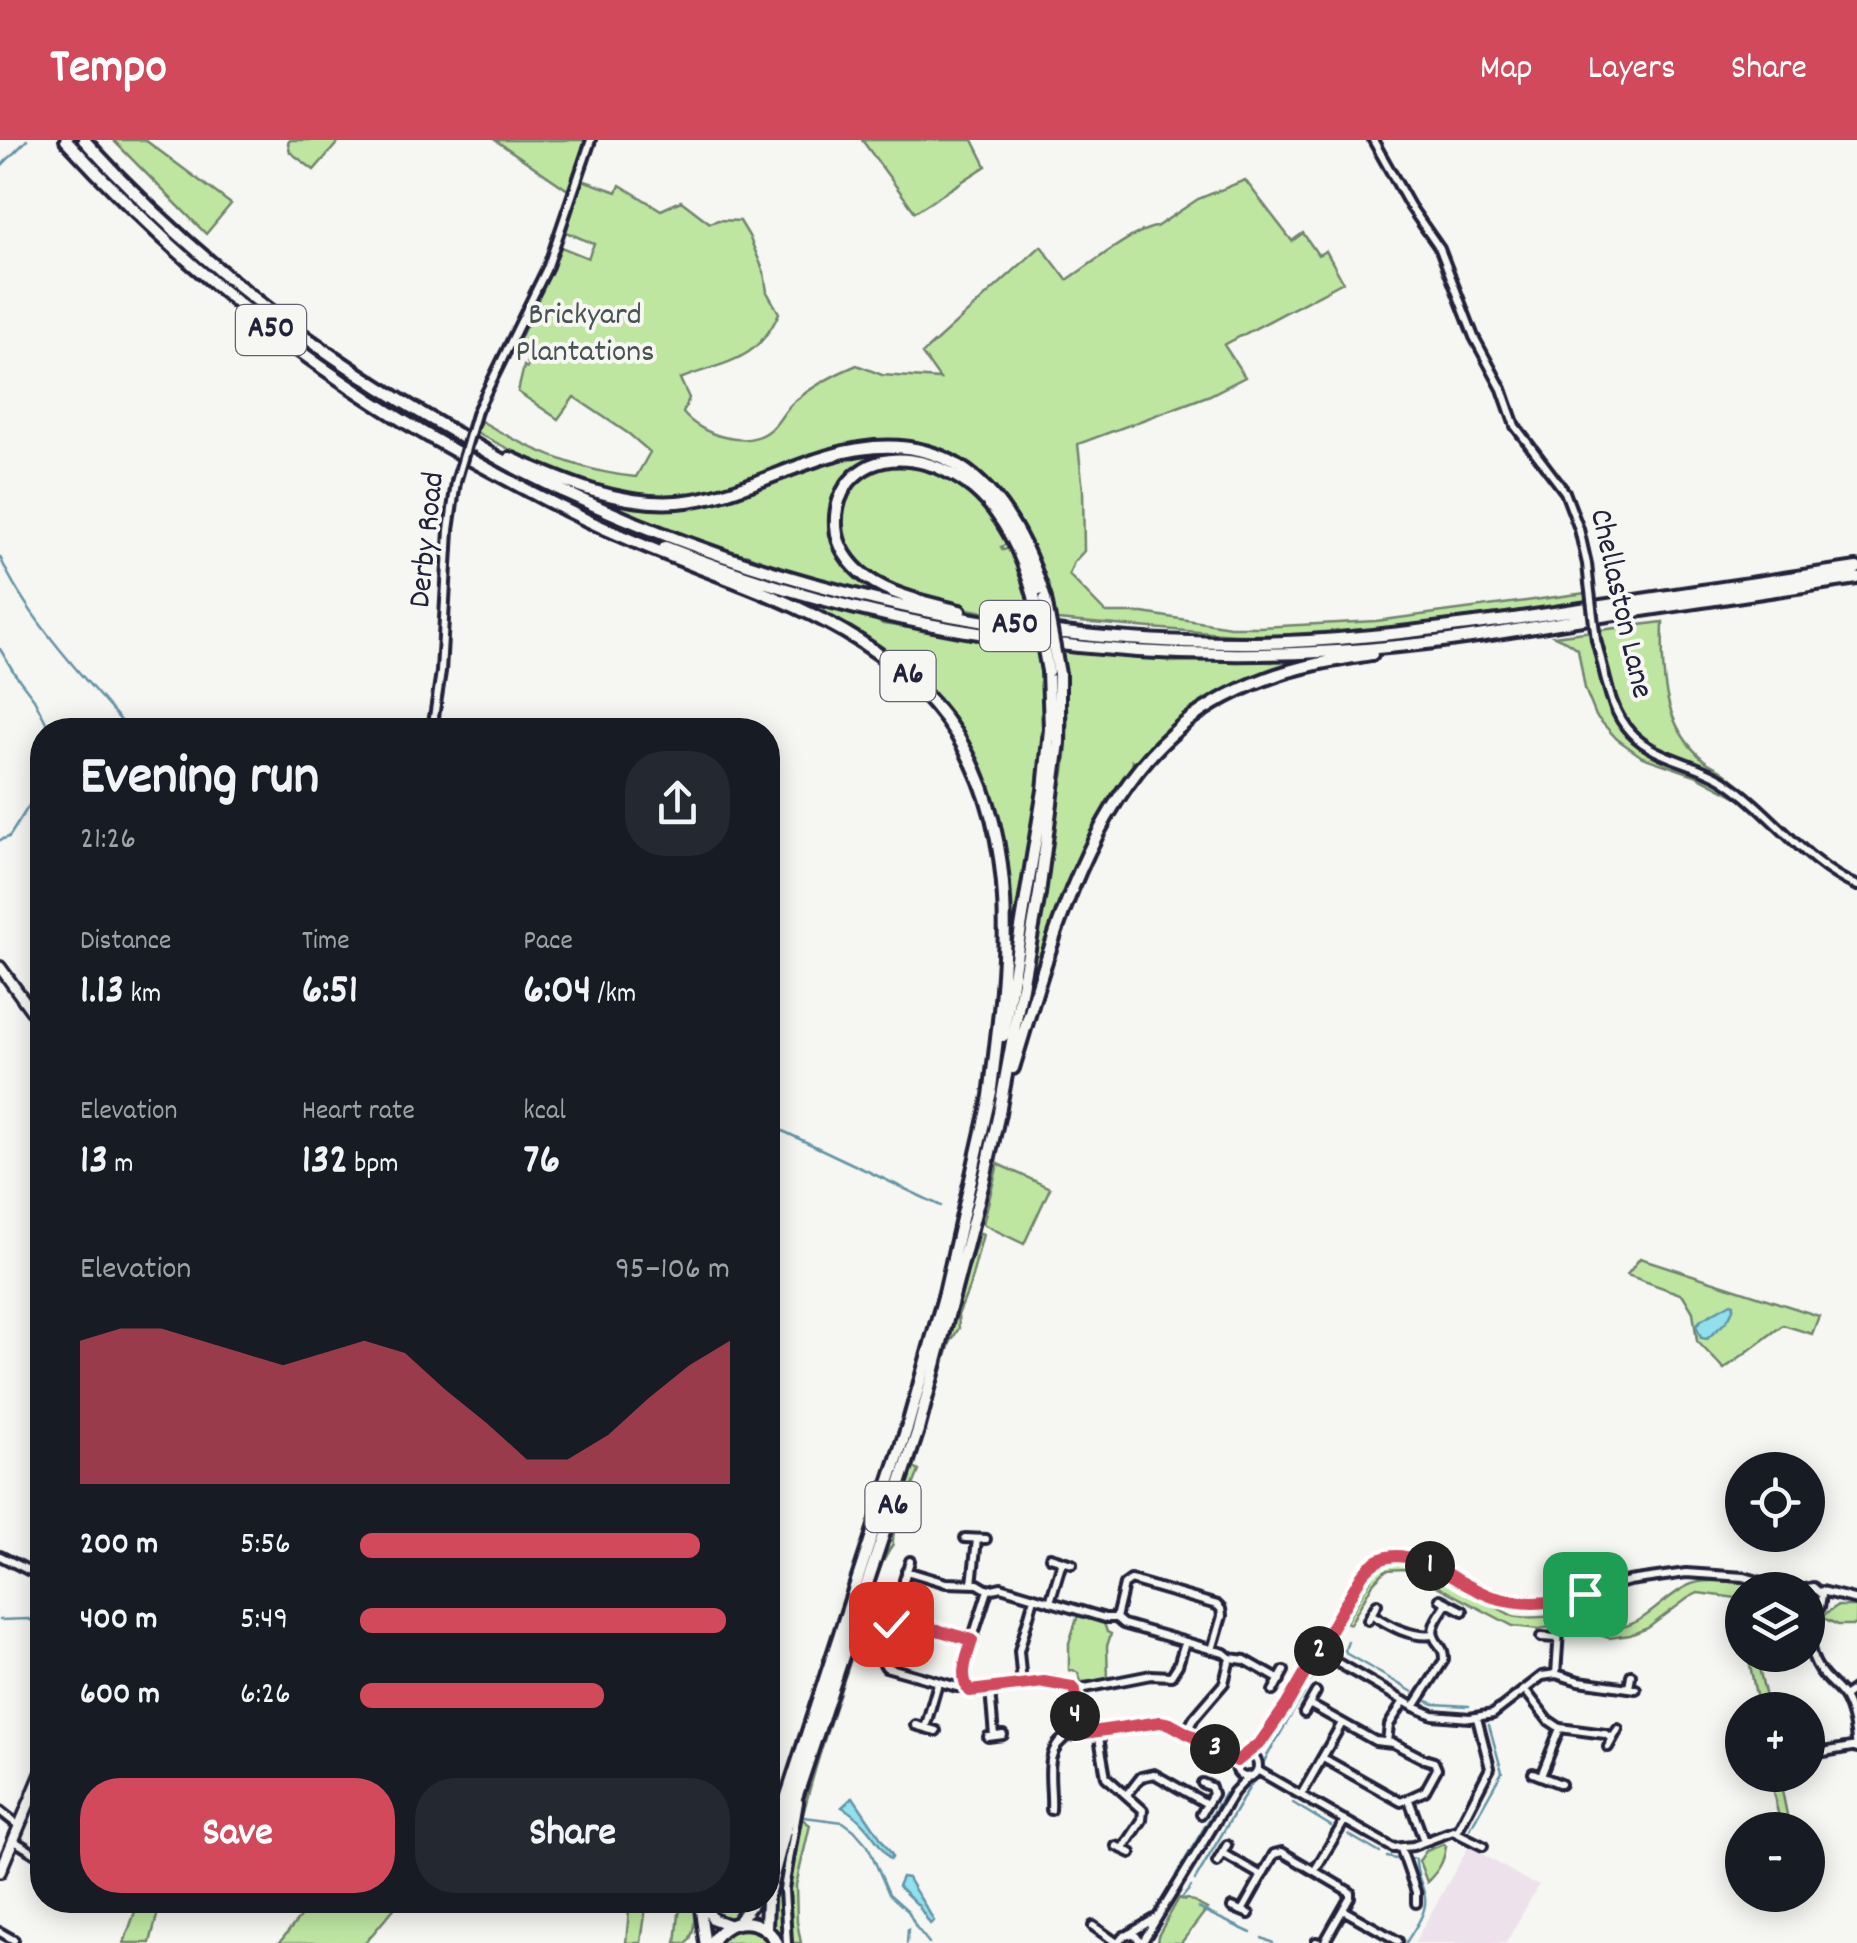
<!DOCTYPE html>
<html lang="en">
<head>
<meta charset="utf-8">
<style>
	:root { --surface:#171b24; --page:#242831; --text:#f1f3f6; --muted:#9ea1a6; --accent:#d1495b }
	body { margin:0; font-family:Dekko,sans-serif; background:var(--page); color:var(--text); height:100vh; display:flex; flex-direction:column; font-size:38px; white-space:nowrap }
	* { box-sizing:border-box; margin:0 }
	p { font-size:32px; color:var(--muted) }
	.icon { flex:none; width:55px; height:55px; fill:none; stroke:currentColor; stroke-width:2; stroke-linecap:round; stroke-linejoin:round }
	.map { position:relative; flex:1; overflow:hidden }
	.panel { position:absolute; left:30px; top:578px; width:750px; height:1195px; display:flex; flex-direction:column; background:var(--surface); border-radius:40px; box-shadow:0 5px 25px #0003 }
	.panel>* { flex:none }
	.buttons { position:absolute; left:1725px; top:1312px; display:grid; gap:20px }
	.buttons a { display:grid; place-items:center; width:100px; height:100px; border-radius:50%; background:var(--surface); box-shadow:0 5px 25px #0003; font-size:50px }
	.pin { position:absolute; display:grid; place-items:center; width:85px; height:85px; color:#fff; margin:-42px; border-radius:20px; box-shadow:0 5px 15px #0006 }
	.km { position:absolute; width:50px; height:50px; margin:-25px; border-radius:50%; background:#222; color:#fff; font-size:28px; line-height:50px; text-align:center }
	.round { display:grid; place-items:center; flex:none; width:105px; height:105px; border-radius:40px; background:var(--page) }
	.headline { display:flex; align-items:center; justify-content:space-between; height:170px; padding:0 50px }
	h1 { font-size:55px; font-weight:700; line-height:75px }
	.figures { display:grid; grid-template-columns:repeat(3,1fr); gap:15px; height:170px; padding:10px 50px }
	.figures div { display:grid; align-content:center }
	.figures b { font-size:42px; font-weight:700 }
	.figures small { font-size:28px; font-weight:400 }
	.figures p { font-size:28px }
	.chart { height:280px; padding:20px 50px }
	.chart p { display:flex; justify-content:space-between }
	.chart svg { width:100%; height:180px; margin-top:10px; fill:var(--accent); opacity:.7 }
	.button { display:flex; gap:20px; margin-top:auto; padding:20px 50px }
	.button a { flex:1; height:115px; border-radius:40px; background:var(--accent); color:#fff; font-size:40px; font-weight:700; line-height:115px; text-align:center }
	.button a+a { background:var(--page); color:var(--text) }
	ul { padding:0 50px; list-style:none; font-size:32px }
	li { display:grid; grid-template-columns:160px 120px 1fr; align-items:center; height:75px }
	li i { height:25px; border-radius:12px; background:var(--accent) }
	header { display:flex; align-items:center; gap:60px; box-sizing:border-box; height:140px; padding:0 50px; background:var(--accent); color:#fff }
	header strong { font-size:48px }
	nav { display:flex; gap:55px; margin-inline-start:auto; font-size:35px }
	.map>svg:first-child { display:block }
	.built { fill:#ede2eb }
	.green { fill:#bee6a1; stroke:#70846e; stroke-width:2.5 }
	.water { fill:#90e0ed; stroke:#6494a6; stroke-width:2.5 }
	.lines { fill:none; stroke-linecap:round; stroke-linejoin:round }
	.stream { stroke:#6494a6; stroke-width:2.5 }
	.minor-casing { stroke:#22223b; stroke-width:14 }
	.major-casing { stroke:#22223b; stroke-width:16 }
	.highway-casing { stroke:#22223b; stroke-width:18 }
	.minor { stroke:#f6f6f2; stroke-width:6 }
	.major { stroke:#f6f6f2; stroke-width:9 }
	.highway { stroke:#f6f6f2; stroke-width:10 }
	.minor-bridge-casing { stroke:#22223b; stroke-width:14; stroke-linecap:butt }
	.highway-bridge-casing { stroke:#22223b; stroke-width:18; stroke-linecap:butt }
	.minor-bridge { stroke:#f6f6f2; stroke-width:6 }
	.highway-bridge { stroke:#f6f6f2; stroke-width:10 }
	.route-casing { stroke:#fff; stroke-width:20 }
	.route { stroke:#d1495b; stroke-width:12 }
	.labels { text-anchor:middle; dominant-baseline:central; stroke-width:8; stroke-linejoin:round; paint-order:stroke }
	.shield { fill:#f6f6f2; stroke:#626272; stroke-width:2.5 }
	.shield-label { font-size:30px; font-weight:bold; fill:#22223b }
	.park-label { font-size:32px; fill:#495354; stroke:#f6f6f2 }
	.street-label { font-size:32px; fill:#22223b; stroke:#f6f6f2 }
</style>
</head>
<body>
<header>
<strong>Tempo</strong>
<nav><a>Map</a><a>Layers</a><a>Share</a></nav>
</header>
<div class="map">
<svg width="1857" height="1803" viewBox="0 0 1857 1803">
	<rect width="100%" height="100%" fill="#f6f6f2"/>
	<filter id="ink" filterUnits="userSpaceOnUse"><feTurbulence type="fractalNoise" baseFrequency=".01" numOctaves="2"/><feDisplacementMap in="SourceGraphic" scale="20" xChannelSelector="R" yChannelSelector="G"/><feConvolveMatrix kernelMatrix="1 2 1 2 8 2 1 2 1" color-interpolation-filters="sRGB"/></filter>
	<g filter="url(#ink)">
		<path class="built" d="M1469,1706L1531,1743L1539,1744L1506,1803H1414Z"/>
		<path class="green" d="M113,0H145L231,64L206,94Z
			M290,0H340L314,30L290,12L288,3Z
			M495,0H585L568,50Z
			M862,0H973L986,26L915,72Z
			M582,40L617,52L620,45L661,70L681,61L710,83L718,80L740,81L749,96L764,132L767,152L779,173C757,223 725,221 680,239L689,258L683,273C701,295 745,309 769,291C780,283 784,269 795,261C813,246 835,234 857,225L882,235L940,239L922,214L1041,106L1067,140C1089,126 1133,90 1156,87L1198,59L1245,40L1292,101L1303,93L1318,115L1326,111L1343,142L1224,205L1245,237L1210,255L1078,304L1083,350L1084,411L1074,422L1069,435L1106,473H1143L1230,487H1260L1376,481L1586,453L1587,462L1385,488L1277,495H1234L1057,480C1038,396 999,316 905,302C882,299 859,300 837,307C779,323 724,356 662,356C600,356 530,321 476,292L481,281C528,309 580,332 636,337L650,312L629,294L574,257L558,279L518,252L524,226L527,228L529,224L527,222L528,218L516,208L561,107L588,118L594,104L566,92Z
			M874,311L898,312L924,317L907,315L868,322L833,370L853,430L935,468L790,432L748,415L712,407L563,346C593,354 624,365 655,367C717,370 771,339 828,321C843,316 859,314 874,311Z
			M893,324C953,326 977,352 1009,398L1007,404L1001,407L1003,410L1013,407L1030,455L1027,457L1032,480C977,470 816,454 842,365C850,340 869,329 893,324Z
			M764,447L865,475L883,484L1038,506L1040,529L1045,530C1049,634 1026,736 1008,838C1009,810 1011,781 1009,753C1003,663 965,581 898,521L899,514L897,512L892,516L837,482L763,449Z
			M1663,482C1662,533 1661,584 1704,620C1711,625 1718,628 1724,632C1738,642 1747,654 1756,667L1695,635L1642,617L1617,599L1596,576L1585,549L1578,509L1570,503L1554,496Z
			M1059,510L1171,519L1170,522L1229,520L1272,522L1273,519L1344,515L1234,548L1139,624L1132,621L1135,629L1109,668L1020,889C1036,814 1045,738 1057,662C1058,652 1063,642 1064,632C1069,602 1069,538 1059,510Z
			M998,1024L1050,1048L1024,1104L983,1084Z
			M980,1093L983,1094L969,1148L958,1175L959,1188L950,1203L914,1328L919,1331L913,1346L908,1349C902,1362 892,1390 893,1404C876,1427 870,1464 860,1492C840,1553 817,1616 802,1679L810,1685L796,1745L797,1782L801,1803H791C780,1724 807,1647 830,1572C854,1497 880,1424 905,1349C933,1264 951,1177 980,1093Z
			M1640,1118L1819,1176L1812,1194L1783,1185L1724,1229L1697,1201L1693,1172L1683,1155L1627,1135Z
			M1391,1419L1409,1421L1513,1476C1534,1481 1555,1473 1576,1477C1592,1481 1605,1491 1622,1487C1648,1481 1665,1456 1689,1445C1705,1438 1728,1442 1745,1443L1744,1450H1742V1486L1737,1458L1698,1453L1688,1458L1648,1488L1630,1495L1609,1498L1576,1487L1562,1485L1539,1489L1513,1486L1404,1429L1386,1430L1373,1443L1350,1484L1346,1482L1377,1428Z
			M1837,1466H1857L1856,1485H1838L1823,1478L1825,1474Z
			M1078,1475L1104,1483L1107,1492L1111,1494L1107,1506L1108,1540L1081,1542L1078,1533L1073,1530L1069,1531V1503Z
			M1748,1515H1756L1769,1570H1759Z
			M1769,1635H1779L1790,1690H1782Z
			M1444,1704L1446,1706C1444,1722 1439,1730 1427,1742L1419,1721L1426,1711Z
			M784,1705L787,1706L781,1758L785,1803H781L772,1787L769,1773Z
			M1179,1758L1184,1760L1188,1759L1207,1769L1181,1803H1157L1158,1796Z
			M139,1760H161L150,1803H124Z
			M314,1760H401L365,1803H279Z
			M630,1760H647L641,1803H626Z
			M684,1760H692C695,1774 696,1792 687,1803H676L679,1774Z
			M707,1760H749L741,1772L729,1780L717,1777Z
			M747,1786L762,1792L772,1803H716C724,1792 734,1788 747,1786Z"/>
		<path class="water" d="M1731,1163L1734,1164C1731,1182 1719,1187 1707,1199L1701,1198L1696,1185L1701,1180Z
			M853,1657L892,1715V1718L890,1719C875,1699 863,1679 842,1667Z
			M902,1737L908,1738C916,1753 926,1766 934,1781L930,1784L918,1765L898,1746Z"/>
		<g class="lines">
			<path class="stream" d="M0,27L27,0
				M0,417C26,477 86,540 129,590
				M0,509L15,534L34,559L50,590
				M0,700L9,697L37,653L42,637L41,621
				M768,984L941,1066
				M0,1480L28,1479L42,1485
				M1348,1501L1345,1510L1347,1514L1413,1552
				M1310,1542L1321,1524
				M1427,1561L1434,1564L1469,1566
				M1263,1623L1304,1553
				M1293,1663L1331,1686
				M768,1664L771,1666
				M804,1677L843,1682L854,1690L868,1706L889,1754L908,1771L916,1787L929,1803
				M1470,1689L1502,1632L1489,1585
				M1349,1695L1380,1713
				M1387,1717L1396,1719
				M1176,1735L1225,1653
				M1195,1740L1252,1643
				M1182,1758L1191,1747
				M1198,1768L1251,1793
				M1262,1798L1273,1803
				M907,1803L908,1789
				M1406,1803C1413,1790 1427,1774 1425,1758C1423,1744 1415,1734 1416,1719L1411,1718"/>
			<defs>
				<path id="minor" d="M1373,0L1410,66L1440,109L1474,197L1502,249L1515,286L1565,352L1579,389L1587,424L1589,443
					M477,271L548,126L591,0
					M1596,500C1605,530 1608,569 1631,593C1655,619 1696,622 1725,641C1773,673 1804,723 1857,746
					M432,590L441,532L449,390L456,342
					M965,1398L986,1399
					M0,1416L42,1437
					M1050,1417L1072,1424
					M906,1431L946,1443L978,1444L988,1450
					M904,1440L910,1421
					M972,1444L977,1399
					M1801,1450L1813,1447L1822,1455L1820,1467L1808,1471
					M1822,1451L1857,1460
					M1440,1459L1463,1471
					M1050,1462L1062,1422
					M1371,1474C1390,1486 1411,1498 1433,1495
					M1116,1478L1124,1445L1131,1440L1217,1465L1221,1469L1222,1476L1212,1510
					M1368,1480L1377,1464
					M1808,1489C1809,1510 1813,1526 1829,1541C1835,1547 1841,1552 1845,1559C1853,1574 1855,1592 1857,1608
					M1541,1497L1558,1498
					M1319,1512L1414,1567L1433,1575L1470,1578L1493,1574L1542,1536L1556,1534L1579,1541L1636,1549
					M1556,1534L1559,1491
					M1022,1544L1019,1511L1034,1458
					M965,1546L957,1547L886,1527L881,1519L891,1484L895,1479L972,1500
					M1629,1548L1631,1535
					M990,1550L994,1596
					M1075,1550L1151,1535L1171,1536L1178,1525L1185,1502
					M1525,1550L1548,1580L1560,1588L1605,1594L1613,1598
					M1273,1551L1284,1531
					M1844,1557L1857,1548
					M1309,1564L1375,1601L1393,1603L1424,1619L1434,1622L1437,1629L1425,1651L1401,1662L1323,1618
					M1414,1567L1444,1520C1444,1504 1438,1508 1434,1496C1430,1485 1442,1472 1447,1463
					M1304,1573L1316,1552
					M915,1585L936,1591
					M925,1588L938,1543
					M1098,1592L1106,1637L1143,1670L1142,1680L1123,1709
					M1186,1592L1194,1578L1224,1543L1230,1518
					M1078,1594L1075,1550C1054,1533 1001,1549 975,1552L967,1549L965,1522L988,1450L1001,1447L1105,1478H1116L1123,1484L1224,1513L1230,1518L1245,1520L1280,1540
					M988,1597L1003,1595
					M1387,1602L1389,1585L1404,1561
					M1608,1607L1618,1589
					M1818,1613L1857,1606
					M1247,1615L1261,1602L1286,1566L1365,1431C1378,1416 1393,1413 1412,1418L1482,1453L1520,1462L1561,1460L1629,1441L1686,1433L1744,1437L1789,1450
					M1236 1626a11 11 0 1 1 22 0a11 11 0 1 1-22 0Z
					M1257,1630L1393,1708L1413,1706L1453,1691L1483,1706
					M1533,1633L1561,1644
					M1541,1636L1560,1588
					M1127,1655L1141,1637L1154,1634L1207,1664
					M1301,1655L1342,1583
					M1409,1660L1424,1701
					M1051,1670C1053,1644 1041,1610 1068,1596L1160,1582L1170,1584L1237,1621
					M0,1671L19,1686
					M1201,1674L1213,1654L1211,1647L1202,1643
					M1457,1692L1490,1628L1477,1578
					M13,1700L42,1718
					M1116,1706L1131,1713
					M1401,1709L1416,1752V1763
					M1222,1713L1262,1736
					M1217,1722L1227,1705
					M1315,1730L1345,1680
					M1232,1767L1249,1774
					M1343,1770L1398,1801
					M1242,1771L1274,1714L1282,1712L1350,1752V1757L1324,1803
					M1093,1786L1117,1803
					M0,1792L14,1800
					M1129,1794L1156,1778
					M1316,1802L1319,1803
					M787,1803L784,1749L799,1662
					M1119,1803C1122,1795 1128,1793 1136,1796L1141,1803
					M1142,1803L1234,1652L1249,1636"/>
				<path id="major" d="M0,827L31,870L42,882
					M0,1732L42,1632
					M699,1760L705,1803
					M702,1762L713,1779L729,1785"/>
				<path id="highway" d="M66,0C179,123 309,230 455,311C510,341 566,372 624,397C742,449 882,479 956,594C1025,703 1005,835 990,956
					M84,0C184,110 301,202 428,277C459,295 489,314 520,330C746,445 1001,505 1255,503C1342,502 1428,490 1514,479C1628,463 1743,444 1857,428
					M510,318C563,341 617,366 677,362C731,358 778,331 829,316C950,280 1012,352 1045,459
					M665,407C898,499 1158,532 1408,505C1468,499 1528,488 1588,478C1677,464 1767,451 1857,438
					M960,471C928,463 894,457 866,437C850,425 837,407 836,386C835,370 839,355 849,342C882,303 941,321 974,349C1006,376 1023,417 1034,456
					M1003,896L1044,650L1050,589L1048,531
					M1013,928C1047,818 1083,674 1171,595C1199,569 1233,551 1268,538C1302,525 1337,520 1372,514
					M768,1714L908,1285L945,1153L991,952
					M768,1755L785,1691L918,1290L984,1039L999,973L1039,754L1059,602V534
					M739,1781L754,1760
					M766,1789L767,1760
					M711,1803C727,1776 761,1775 777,1803"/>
			</defs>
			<use href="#minor" class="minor-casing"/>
			<use href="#major" class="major-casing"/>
			<use href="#highway" class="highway-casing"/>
			<use href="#minor" class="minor"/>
			<use href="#major" class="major"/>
			<use href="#highway" class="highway"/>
			<defs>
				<path id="minor-bridge" d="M456,342L477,271
					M1589,443L1596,500"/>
				<path id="highway-bridge" d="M1034,456L1048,531
					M1045,459L1059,534"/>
			</defs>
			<use href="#minor-bridge" class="minor-bridge-casing"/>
			<use href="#highway-bridge" class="highway-bridge-casing"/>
			<use href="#minor-bridge" class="minor-bridge"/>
			<use href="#highway-bridge" class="highway-bridge"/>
		</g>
	</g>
	<g class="lines" filter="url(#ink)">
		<defs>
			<path id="route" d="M891,1484L898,1479L972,1500C967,1517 958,1537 970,1551L1044,1542L1072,1547L1075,1550L1078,1594L1160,1582L1170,1584L1237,1621L1261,1602L1286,1566L1362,1435C1398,1387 1452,1444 1493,1457C1523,1466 1555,1464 1585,1454"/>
		</defs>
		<use href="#route" class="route-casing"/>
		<use href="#route" class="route"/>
	</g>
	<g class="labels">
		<g class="shield">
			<rect x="236" y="165" width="70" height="50" rx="8"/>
			<rect x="980" y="461" width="70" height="50" rx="8"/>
			<rect x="880.5" y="511" width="55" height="50" rx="8"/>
			<rect x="865.5" y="1342" width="55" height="50" rx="8"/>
		</g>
		<g class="shield-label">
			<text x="271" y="190">A50</text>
			<text x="1015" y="486">A50</text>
			<text x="908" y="536">A6</text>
			<text x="893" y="1367">A6</text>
		</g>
		<g class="park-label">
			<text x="585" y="177">Brickyard<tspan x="585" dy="37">Plantations</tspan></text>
		</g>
		<g class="street-label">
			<text transform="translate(429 400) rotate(-84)">Derby Road</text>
			<text transform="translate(1619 464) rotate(77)">Chellaston Lane</text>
		</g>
	</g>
</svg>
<div class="buttons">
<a><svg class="icon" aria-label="locate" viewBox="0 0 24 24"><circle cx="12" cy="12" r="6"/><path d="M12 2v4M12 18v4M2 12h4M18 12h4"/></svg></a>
<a><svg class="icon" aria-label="layers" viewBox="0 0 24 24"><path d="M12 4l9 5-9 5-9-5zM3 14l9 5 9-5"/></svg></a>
<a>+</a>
<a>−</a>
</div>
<div class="pin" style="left:1585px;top:1454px;background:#1e9e55"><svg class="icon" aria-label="arrive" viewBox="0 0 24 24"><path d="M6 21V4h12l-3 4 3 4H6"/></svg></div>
<div class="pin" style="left:891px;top:1484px;background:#d93025"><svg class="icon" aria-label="check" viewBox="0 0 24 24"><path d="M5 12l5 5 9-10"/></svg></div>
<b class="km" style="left:1430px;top:1426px">1</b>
<b class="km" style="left:1319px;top:1511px">2</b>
<b class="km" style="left:1215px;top:1609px">3</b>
<b class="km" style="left:1075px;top:1576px">4</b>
<section class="panel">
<div class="headline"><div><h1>Evening run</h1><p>21:26</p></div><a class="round"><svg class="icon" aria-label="share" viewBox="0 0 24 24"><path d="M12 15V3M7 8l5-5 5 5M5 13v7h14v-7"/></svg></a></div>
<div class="figures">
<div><p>Distance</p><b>1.13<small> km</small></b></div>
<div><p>Time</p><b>6:51</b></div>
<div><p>Pace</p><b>6:04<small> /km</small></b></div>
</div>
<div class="figures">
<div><p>Elevation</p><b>13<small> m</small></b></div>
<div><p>Heart rate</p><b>132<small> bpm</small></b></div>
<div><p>kcal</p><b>76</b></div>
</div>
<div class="chart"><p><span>Elevation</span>95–106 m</p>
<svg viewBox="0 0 160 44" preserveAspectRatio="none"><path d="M0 44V9L10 6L20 6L30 9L40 12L50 15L60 12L70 9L80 12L90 21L100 29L110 38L120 38L130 32L140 23L150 15L160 9V44z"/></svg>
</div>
<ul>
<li><b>200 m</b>5:56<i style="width:92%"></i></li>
<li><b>400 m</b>5:49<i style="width:99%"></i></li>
<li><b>600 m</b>6:26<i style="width:66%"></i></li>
</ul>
<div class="button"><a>Save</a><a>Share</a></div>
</section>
</div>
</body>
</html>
